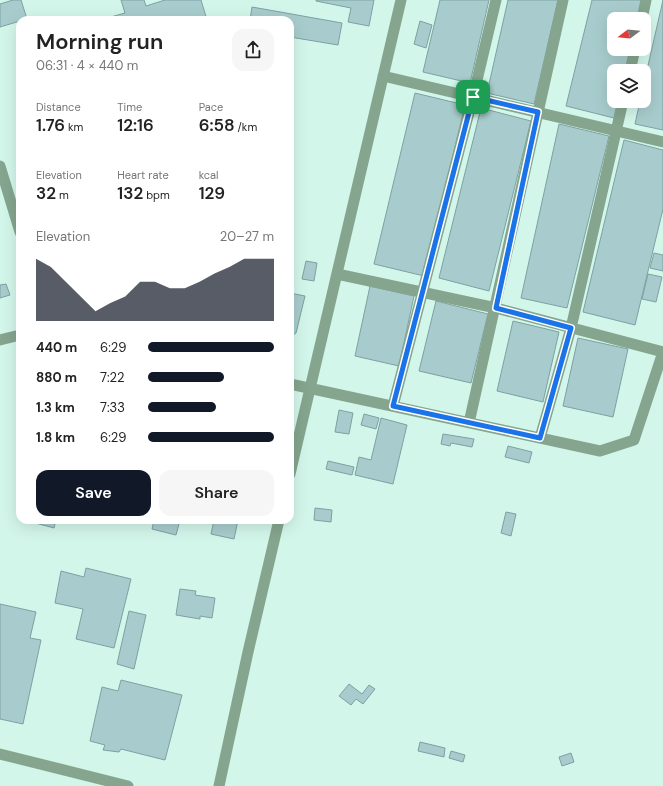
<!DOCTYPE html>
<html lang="en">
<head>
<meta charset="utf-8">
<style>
	:root { --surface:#fff; --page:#f6f6f6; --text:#222; --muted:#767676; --accent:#111827 }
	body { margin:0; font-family:"DM Sans",sans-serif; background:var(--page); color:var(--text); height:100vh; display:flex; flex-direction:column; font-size:15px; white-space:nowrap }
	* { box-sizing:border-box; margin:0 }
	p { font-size:13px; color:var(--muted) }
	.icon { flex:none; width:22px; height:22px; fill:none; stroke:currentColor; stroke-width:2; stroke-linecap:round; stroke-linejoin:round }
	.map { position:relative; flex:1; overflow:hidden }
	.side { position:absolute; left:16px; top:16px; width:278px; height:508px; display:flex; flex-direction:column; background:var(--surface); border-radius:12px; box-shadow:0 4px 16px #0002 }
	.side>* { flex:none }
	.needle { width:26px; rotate:254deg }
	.fabs { position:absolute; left:607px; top:12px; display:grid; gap:8px }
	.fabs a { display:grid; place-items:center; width:44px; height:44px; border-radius:8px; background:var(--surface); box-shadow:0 4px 16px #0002; font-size:20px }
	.pin { position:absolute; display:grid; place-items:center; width:34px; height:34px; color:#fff; margin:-17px; border-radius:8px; box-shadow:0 2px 6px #0006 }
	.round { display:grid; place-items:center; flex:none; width:42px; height:42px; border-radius:12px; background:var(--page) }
	.headline { display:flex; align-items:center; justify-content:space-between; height:68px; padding:0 20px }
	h1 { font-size:22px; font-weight:600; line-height:30px }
	.figures { display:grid; grid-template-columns:repeat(3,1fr); gap:6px; height:68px; padding:4px 20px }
	.figures div { display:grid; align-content:center }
	.figures b { font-size:17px; font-weight:600 }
	.figures small { font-size:11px; font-weight:400 }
	.figures p { font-size:11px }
	.chart { height:112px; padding:8px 20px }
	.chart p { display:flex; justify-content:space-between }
	.chart svg { width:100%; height:72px; margin-top:4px; fill:var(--accent); opacity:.7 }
	.cta { display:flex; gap:8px; margin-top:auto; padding:8px 20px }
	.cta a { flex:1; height:46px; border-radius:12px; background:var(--accent); color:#fff; font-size:16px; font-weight:600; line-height:46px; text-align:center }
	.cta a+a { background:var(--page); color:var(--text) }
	ul { padding:0 20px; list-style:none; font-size:13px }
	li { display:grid; grid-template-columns:64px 48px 1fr; align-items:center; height:30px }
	li i { height:10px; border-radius:5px; background:var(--accent) }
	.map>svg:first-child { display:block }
	.building { fill:#a8cccd; stroke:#7da1a1 }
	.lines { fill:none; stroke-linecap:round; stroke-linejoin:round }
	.minor { stroke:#85a58e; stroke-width:11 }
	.route-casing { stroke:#fff; stroke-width:8 }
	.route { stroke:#1a73e8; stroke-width:5 }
</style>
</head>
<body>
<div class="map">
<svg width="663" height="786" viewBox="0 0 663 786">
	<rect width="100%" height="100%" fill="#d3f6eb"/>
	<path class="building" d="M13,0H21L27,19L20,20V21L0,27V4Z
		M121,0H144L146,6L165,0H201L207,20H100L125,13Z
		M316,0H374L369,26L348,22L351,8L316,1Z
		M440,0H489L470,83L423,72Z
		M508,0H558L534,104L487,93Z
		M592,0H643L638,19H614V49H631L626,71H614V101H618L614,118L566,106Z
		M663,0V130L635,124L640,101H644V83Z
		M252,7L342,23L338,45L290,37V20H250Z
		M420,21L432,25L426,48L414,44Z
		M415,93L465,105L424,276L374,264Z
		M481,108L531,121L489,291L439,278Z
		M559,124L609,136L567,308L521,298Z
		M624,140L663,150V209L635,325L583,312Z
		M654,253L663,255V271L650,268Z
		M306,261L317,263L314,281L302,279Z
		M648,274L662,277L656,302L642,299Z
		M6,284L10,295L0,298V285Z
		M370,286L414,296L399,366L355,356Z
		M290,293L305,296L296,333L290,337Z
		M436,301L488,314L471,383L419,371Z
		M513,321L559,332L543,402L497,391Z
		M578,338L628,349L613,417L563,406Z
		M339,410L353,413L349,434L335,432Z
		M364,414L379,418L376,429L361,425Z
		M381,418L407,425L393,484L355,475L359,457L371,460Z
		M443,434L474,439L472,447L451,443L450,446L441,444Z
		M508,446L532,452L529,463L505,457Z
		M328,461L354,467L352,475L326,469Z
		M315,508L332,510L331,522L314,520Z
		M506,512L516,514L511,536L501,533Z
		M28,520H56L54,528L28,521Z
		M154,520H180L176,535L152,529Z
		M214,520H238L234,539L211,534Z
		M86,568L131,579L114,648L76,639L83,609L55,603L61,571L84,577Z
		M180,589L196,591L195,595L215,598L212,618L200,616V619L176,615Z
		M0,604L36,612L30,638L41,640L23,724L0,719Z
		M129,611L146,615L134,669L117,664Z
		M121,680L182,695L165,760L121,749L119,752L103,750L105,745L90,741L102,687L118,691Z
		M349,684L362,694L369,685L375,689L363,704L356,699L351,705L339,696Z
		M420,742L445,748L444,757L418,751Z
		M451,751L465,755L463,762L449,758Z
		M571,753L574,762L562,766L559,757Z"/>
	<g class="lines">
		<path class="minor" d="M642,19L646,0
			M630,71L635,49
			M383,76L663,142
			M0,166L20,232
			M337,274L496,308L663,352
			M0,340L20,335
			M290,384L600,451L634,440L663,352
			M393,406L473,97L496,0
			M469,423L563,0
			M540,438L571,328L623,101
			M290,474L401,0
			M0,754L128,786
			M219,786L248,652L279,520"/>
	</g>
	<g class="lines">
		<defs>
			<path id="route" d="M473,97L538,112L496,308L571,328L540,438L393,406Z"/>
		</defs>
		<use href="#route" class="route-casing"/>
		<use href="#route" class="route"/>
	</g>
</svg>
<div class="fabs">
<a><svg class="needle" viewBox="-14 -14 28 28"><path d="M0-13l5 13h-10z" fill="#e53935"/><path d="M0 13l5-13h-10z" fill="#767676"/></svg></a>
<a><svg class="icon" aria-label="layers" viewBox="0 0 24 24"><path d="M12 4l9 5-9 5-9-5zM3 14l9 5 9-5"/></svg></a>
</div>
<div class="pin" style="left:473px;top:97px;background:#1e9e55"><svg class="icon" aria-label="arrive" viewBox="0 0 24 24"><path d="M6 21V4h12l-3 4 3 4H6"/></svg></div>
<section class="side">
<div class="headline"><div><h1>Morning run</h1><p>06:31 · 4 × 440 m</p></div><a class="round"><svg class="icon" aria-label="share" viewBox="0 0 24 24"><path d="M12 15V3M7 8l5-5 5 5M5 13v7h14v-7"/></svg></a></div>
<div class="figures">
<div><p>Distance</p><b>1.76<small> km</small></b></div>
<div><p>Time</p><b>12:16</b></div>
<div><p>Pace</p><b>6:58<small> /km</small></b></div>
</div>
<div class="figures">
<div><p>Elevation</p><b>32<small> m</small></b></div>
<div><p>Heart rate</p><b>132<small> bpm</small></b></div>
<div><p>kcal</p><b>129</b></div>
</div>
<div class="chart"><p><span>Elevation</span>20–27 m</p>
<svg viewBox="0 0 160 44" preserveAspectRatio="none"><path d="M0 44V6L10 11L20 20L30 29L40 38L50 33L60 29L70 20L80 20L90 24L100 24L110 20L120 15L130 11L140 6L150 6L160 6V44z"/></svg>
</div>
<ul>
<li><b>440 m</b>6:29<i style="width:100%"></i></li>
<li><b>880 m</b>7:22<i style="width:60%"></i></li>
<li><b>1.3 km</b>7:33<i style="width:54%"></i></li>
<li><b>1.8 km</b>6:29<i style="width:100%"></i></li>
</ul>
<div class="cta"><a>Save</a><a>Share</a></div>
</section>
</div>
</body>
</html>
